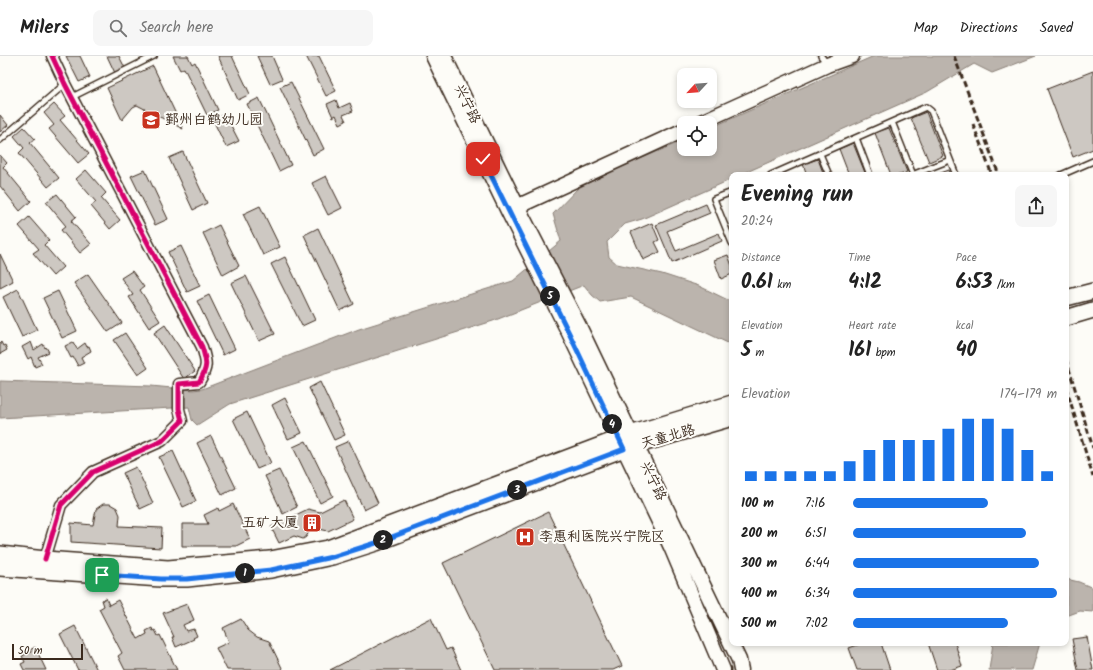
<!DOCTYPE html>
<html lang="en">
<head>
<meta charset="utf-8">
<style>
	:root { --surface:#fff; --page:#f6f6f6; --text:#222; --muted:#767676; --line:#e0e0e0; --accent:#1a73e8 }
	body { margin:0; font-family:Kalam,"LXGW WenKai TC",sans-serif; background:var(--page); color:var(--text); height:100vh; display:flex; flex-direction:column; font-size:15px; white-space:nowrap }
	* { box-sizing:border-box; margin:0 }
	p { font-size:13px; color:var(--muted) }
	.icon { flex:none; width:22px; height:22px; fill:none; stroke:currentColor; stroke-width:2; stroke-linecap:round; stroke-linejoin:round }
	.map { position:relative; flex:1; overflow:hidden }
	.side { position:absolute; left:729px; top:116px; width:340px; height:474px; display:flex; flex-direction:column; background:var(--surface); border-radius:8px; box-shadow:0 2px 6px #0003 }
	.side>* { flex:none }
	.needle { width:26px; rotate:244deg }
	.fabs { position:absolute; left:677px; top:12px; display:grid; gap:8px }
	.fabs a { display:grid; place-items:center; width:40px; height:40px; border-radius:8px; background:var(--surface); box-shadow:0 2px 6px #0003; font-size:20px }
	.scale { position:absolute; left:12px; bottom:10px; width:71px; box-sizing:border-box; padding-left:4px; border:2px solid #3b2a1e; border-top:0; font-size:11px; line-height:14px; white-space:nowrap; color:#3b2a1e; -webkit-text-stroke:3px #fdfcf7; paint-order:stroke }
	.pin { position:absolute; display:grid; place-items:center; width:34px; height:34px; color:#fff; margin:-17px; border-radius:8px; box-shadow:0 2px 6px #0006 }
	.km { position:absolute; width:20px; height:20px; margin:-10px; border-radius:50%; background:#222; color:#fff; font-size:11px; line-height:20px; text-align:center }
	.round { display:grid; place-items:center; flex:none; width:42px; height:42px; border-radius:8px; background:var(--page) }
	.overview { display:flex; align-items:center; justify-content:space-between; height:68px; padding:0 12px }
	h1 { font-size:22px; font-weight:700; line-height:30px }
	.metrics { display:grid; grid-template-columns:repeat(3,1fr); gap:6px; height:68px; padding:4px 12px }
	.metrics div { display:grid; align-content:center }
	.metrics b { font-size:20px; font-weight:700 }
	.metrics small { font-size:11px; font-weight:400 }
	.metrics p { font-size:11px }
	.chart { height:112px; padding:8px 12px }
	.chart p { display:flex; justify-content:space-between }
	.chart svg { width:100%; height:72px; margin-top:4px; stroke:var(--accent); stroke-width:6 }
	ul { padding:0 12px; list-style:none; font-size:13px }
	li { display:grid; grid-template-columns:64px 48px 1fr; align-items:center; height:30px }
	li i { height:10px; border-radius:5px; background:var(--accent) }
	header { display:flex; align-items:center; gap:24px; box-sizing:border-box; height:56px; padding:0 20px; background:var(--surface); border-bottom:1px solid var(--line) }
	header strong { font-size:19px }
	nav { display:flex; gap:22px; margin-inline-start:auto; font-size:14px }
	.search { width:280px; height:36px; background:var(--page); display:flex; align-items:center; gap:10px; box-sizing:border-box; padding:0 14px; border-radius:8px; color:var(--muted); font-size:15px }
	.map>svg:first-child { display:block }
	.water { fill:#bbb4ad; stroke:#887d74 }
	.building { fill:#cdc8c2; stroke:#3b2a1e }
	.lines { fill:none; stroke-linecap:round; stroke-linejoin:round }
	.lane-casing { stroke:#3b2a1e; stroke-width:8 }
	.street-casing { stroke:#3b2a1e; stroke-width:13 }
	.secondary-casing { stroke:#3b2a1e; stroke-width:17 }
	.primary-casing { stroke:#3b2a1e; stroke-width:18 }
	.lane { stroke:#fdfcf7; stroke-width:5 }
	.street { stroke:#fdfcf7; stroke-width:10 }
	.secondary { stroke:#fdfcf7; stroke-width:14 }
	.primary { stroke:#fdfcf7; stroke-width:15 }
	.rail { stroke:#3b2a1e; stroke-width:3; stroke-dasharray:6 3; stroke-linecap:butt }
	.cycleway-casing { stroke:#fdfcf7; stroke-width:8 }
	.cycleway { stroke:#d6006c; stroke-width:5 }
	.route-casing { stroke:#fff; stroke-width:8 }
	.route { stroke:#1a73e8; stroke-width:5 }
	.labels { text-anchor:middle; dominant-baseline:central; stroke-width:4; stroke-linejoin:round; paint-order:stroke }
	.street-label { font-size:14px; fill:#3b2a1e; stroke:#fdfcf7 }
	.poi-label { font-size:14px; fill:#3b2a1e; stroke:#fdfcf7; text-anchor:start }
</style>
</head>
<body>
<header>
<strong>Milers</strong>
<div class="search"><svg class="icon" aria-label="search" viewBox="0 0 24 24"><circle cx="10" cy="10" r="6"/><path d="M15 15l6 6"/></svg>Search here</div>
<nav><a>Map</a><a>Directions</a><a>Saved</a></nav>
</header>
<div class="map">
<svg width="1093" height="614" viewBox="0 0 1093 614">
	<rect width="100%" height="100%" fill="#fdfcf7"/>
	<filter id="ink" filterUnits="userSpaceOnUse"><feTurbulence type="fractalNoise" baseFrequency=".025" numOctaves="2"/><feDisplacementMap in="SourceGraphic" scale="8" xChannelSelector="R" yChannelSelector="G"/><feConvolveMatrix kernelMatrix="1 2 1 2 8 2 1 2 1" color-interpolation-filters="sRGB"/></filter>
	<g filter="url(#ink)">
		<path class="water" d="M874,0H1036L992,17L974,8L927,36L740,119H732V123L642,163L625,168L607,186L609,201L617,208L662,218L699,230L732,246V289L631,241L600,246L592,239L584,229L493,265L230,348L197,369L192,364L189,351L0,362V325L151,330L193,334L202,333L359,273L513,225L561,185L553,158L578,132L617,113L684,84V93H710V72Z
			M1066,523L1079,526L1093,532V556L1080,555L1066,560Z
			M993,587H1040L1032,614H989Z"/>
		<path class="building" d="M66,0H80L90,21L79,26Z
			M107,0H119L125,12L115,17Z
			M173,0H188L192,8L195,6L218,54L207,59L184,12L180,14Z
			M218,0H232L250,38L238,44Z
			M257,0H272L282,23L270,28Z
			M306,0H319L336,35L326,40Z
			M153,10L183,73L137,49L133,51L122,64L107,32Z
			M1093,15V93L1073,101L1047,33Z
			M291,26L324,93L313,99L280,31Z
			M259,42L291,109L279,115L247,48Z
			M336,44L339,52L350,47L353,55L343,59L346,65L340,68L336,59L333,61L327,48Z
			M54,48L65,60L60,64L89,98L78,107L49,73L54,69L44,57Z
			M926,56L943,100L929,106L911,62Z
			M225,58L239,85L226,91L213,64Z
			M0,59L8,69L0,76Z
			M24,71L35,83L30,87L59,122L48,131L19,97L24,92L14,80Z
			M889,72L907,116L900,119H891L875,77Z
			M853,87L866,119H849L839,93Z
			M183,96L207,147L193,154L169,102Z
			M0,99L7,107L3,111L31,145L20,155L0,130Z
			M818,103L824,119H807L803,108Z
			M86,114L106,137L101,142L120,164L110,173L91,150L96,146L76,123Z
			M145,114L168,163L155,169L131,120Z
			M949,114L951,119H935Z
			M326,120L342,152L328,159L312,127Z
			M57,138L76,161L71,165L91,188L80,197L61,174L66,170L46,146Z
			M706,148L710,157L667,175L676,195L719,177L722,185L672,207L656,169Z
			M260,150L280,191L263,199L243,158Z
			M29,161L49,184L44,189L63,211L53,220L33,197L39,193L19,170Z
			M652,167L659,184L655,186L660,196L643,204L631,176Z
			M219,169L239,210L223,219L203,177Z
			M318,172L354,248L340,255L304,179Z
			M181,190L200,230L187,236L168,196Z
			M0,198L13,225L0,232Z
			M728,199L732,210V218L721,223L714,204Z
			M285,201L315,264L302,270L271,208Z
			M132,215L144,231L140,234L160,265L149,272L129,241L133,239L121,222Z
			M88,218L122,267L108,276L74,227Z
			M246,220L275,278L259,285L231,227Z
			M18,233L37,274L22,281L3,241Z
			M58,235L77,275L62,282L43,242Z
			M209,239L235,293L223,299L197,245Z
			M165,269L195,315L184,323L154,277Z
			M125,277L148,312L138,319L114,284Z
			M1,286L3,290L5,289L7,294L0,298V287Z
			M31,286L34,294L43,288L45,292L46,291L49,296L38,301L42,308L35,311L31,301L28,303L22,291Z
			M73,286L77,293L85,287L87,291L89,290L91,295L81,301L84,307L78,310L73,301L71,302L65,290Z
			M320,326L345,379L334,384L309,332Z
			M285,342L302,377L288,383L272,349Z
			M247,356L271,407L257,413L233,363Z
			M211,380L236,432L222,439L197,387Z
			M306,385L333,440L320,447L293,391Z
			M349,385L378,447L364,454L335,391Z
			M173,395L196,445L183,451L159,401Z
			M136,411L153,447L140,453L123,417Z
			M279,414L297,451L283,458L265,420Z
			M344,444L353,463L328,475L315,472L309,476L306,481L303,483L294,480L279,487L271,471L308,453L320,456Z
			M103,448H110L117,452L120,459L119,470L162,472L161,492L71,486V467L93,469L96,453Z
			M233,448L250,483L236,490H182V468H208L204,459L218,452L219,455Z
			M548,456L622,610L613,614H495L443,507Z
			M106,542L109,549L118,544L138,583L147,578L146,575L152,572L153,575L155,574L158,580L160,579L177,614H125L118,600L122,597L99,553L104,550L102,544Z
			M187,548L194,564L183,569L186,575L194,573L197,580L193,582L194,583L176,591L172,581H174L163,557Z
			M431,562L446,594L451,592L461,614H330Z
			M241,563L248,574L257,581L269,585L283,614H227L216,592L229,586L223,572Z
			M75,570L97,614H78L60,578Z
			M1087,581L1093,614H1078L1072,583Z
			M863,587H881L890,614H857L849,592Z
			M928,587H955L962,610L950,614H937Z
			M35,591L46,614H24L21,608L25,606L22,600L31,596L30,594Z"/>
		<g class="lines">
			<defs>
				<path id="lane" d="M821,0L827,8
					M72,41L154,0
					M892,66L913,119
					M856,82L870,119
					M0,84L65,28
					M820,98L829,119
					M771,119L926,51L931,55L956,119
					M912,119L950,104
					M1061,119L1093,105
					M732,136L714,143L732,187"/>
				<path id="street" d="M45,503L61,449L93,416L162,385L182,365L179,353V328L199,326C208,311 207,307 202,291L65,28L52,0"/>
				<path id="secondary" d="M433,0L508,155L569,277L671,491L723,614
					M444,0L517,150L580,272L739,604L741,614
					M699,67L827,9L852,0
					M510,154L684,74"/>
				<path id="primary" d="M1066,242L1093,235
					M1066,262L1093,254
					M0,498L45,503L168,512L270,503L328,492L630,378L732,347
					M0,512L161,523H187L271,514L332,501L376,487L624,393L732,362"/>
			</defs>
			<use href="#lane" class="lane-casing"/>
			<use href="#street" class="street-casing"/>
			<use href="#secondary" class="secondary-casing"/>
			<use href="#primary" class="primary-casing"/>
			<use href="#lane" class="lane"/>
			<use href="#street" class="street"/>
			<use href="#secondary" class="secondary"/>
			<use href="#primary" class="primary"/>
			<path class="rail" d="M954,0L999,119
				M973,68L992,119
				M1066,303L1093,392
				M1066,331L1093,421"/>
			<defs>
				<path id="cycleway" d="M45,503L61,449L93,416L162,385L182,365L179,353V328L199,326C208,311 207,307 202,291L65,28L52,0"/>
			</defs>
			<use href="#cycleway" class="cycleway-casing"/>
			<use href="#cycleway" class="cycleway"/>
		</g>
	</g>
	<g class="lines" filter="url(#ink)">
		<defs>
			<path id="route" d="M102,519L161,523H187L271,514L332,501L376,487L624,393L569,277L483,103"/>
		</defs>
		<use href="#route" class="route-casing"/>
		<use href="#route" class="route"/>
	</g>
	<defs>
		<symbol id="school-square" viewBox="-11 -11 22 22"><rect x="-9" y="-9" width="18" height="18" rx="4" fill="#c8321e" stroke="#fdfcf7"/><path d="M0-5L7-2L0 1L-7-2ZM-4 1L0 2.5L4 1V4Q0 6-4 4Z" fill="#fff"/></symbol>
		<symbol id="building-square" viewBox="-11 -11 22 22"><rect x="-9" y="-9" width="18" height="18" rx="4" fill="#c8321e" stroke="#fdfcf7"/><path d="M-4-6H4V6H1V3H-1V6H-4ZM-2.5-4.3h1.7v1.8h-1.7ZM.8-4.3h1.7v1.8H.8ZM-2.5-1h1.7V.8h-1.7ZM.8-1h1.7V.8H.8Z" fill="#fff"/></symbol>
		<symbol id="hospital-square" viewBox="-11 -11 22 22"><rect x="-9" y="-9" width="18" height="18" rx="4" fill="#c8321e" stroke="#fdfcf7"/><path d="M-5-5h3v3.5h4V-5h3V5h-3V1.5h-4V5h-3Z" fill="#fff"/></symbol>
	</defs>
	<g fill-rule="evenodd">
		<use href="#school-square" x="140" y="53" width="22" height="22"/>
		<use href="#building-square" x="301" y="456" width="22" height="22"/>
		<use href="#hospital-square" x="514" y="470" width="22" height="22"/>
	</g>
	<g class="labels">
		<g class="street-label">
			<text transform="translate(467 48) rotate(64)">兴宁路</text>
			<text transform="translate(668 381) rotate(-16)">天童北路</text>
			<text transform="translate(653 425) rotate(64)">兴宁路</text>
		</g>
		<g class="poi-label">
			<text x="165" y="64">鄞州白鹤幼儿园</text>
			<text x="298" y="467" text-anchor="end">五矿大厦</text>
			<text x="539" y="481">李惠利医院兴宁院区</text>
		</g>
	</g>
</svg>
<div class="fabs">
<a><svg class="needle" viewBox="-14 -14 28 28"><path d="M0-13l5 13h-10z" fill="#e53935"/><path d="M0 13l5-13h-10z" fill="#767676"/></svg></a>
<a><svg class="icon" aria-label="locate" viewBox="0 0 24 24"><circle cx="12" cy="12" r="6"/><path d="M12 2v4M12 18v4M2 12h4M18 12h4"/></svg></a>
</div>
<div class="scale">50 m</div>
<div class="pin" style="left:102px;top:519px;background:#1e9e55"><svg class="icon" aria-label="arrive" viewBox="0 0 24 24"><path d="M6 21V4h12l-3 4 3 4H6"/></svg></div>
<div class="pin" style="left:483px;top:103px;background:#d93025"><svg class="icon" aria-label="check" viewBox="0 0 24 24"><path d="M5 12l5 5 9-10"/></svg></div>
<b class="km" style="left:245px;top:517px">1</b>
<b class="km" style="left:383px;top:484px">2</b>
<b class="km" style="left:517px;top:434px">3</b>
<b class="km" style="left:612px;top:368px">4</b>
<b class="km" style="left:550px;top:240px">5</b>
<section class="side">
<div class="overview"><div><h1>Evening run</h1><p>20:24</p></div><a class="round"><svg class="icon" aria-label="share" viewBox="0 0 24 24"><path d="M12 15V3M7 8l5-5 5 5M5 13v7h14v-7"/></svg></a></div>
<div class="metrics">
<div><p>Distance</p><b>0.61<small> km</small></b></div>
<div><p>Time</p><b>4:12</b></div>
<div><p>Pace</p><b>6:53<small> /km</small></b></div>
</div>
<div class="metrics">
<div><p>Elevation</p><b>5<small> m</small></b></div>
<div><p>Heart rate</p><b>161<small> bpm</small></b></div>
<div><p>kcal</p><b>40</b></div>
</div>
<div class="chart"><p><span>Elevation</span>174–179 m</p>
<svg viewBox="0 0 160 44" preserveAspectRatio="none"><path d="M5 44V38M15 44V38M25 44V38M35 44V38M45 44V38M55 44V32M65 44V25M75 44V19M85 44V19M95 44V19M105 44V12M115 44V6M125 44V6M135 44V12M145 44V25M155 44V38"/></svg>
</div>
<ul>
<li><b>100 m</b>7:16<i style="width:66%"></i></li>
<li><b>200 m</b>6:51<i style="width:85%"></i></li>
<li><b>300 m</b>6:44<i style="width:91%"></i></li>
<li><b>400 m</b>6:34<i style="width:100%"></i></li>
<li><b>500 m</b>7:02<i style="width:76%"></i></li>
</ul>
</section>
</div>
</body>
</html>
